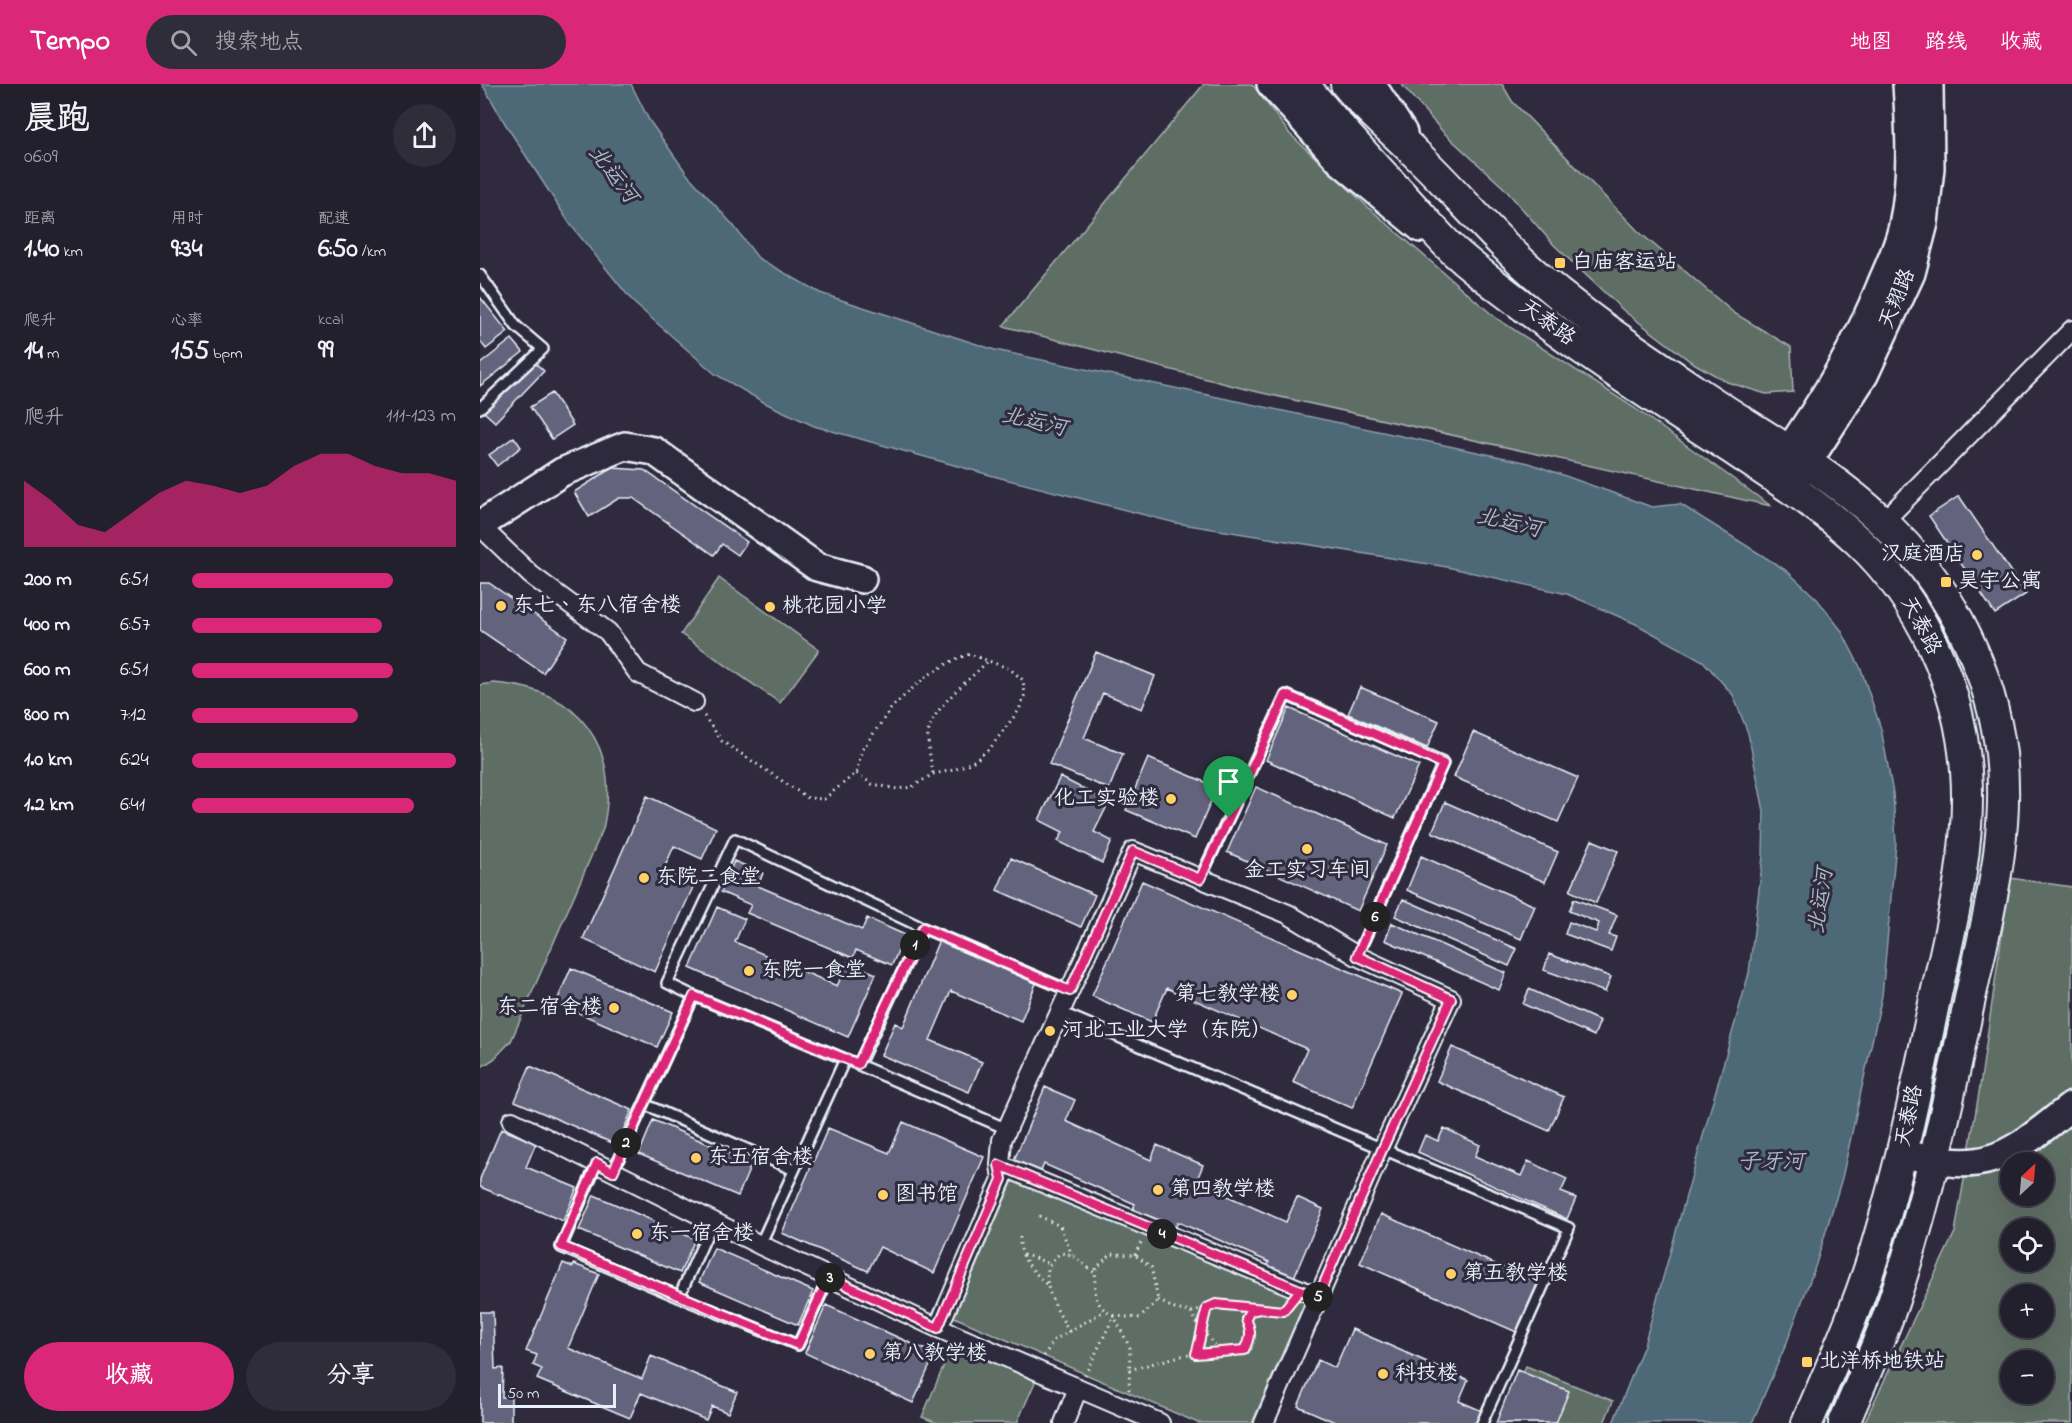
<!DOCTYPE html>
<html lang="zh">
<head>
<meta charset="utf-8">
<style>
	:root { --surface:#23202e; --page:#2f2d3a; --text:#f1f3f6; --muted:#a3a3aa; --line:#403e4a; --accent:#db2777 }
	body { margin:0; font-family:"Indie Flower","LXGW WenKai TC",sans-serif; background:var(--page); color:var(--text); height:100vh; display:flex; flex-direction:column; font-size:22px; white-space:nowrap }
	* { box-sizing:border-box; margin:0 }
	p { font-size:20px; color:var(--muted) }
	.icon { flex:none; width:33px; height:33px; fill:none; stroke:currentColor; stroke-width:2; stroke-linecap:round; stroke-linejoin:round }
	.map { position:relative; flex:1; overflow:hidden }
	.sheet { display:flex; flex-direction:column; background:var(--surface); width:480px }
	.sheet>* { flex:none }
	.needle { width:39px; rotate:26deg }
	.tools { position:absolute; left:1520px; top:1068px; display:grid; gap:12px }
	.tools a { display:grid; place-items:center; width:54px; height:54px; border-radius:50%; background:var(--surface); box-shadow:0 6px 24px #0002,0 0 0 2px var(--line); font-size:30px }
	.scale { position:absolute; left:18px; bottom:15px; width:118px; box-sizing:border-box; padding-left:6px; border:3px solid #e8f1f8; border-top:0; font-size:16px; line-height:21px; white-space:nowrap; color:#e8f1f8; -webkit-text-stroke:4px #2f2a3d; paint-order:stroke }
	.pin { position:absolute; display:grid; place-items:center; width:51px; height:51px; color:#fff; margin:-62px -26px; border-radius:50% 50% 50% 0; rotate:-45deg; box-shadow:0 0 6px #0007 }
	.pin .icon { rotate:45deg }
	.km { position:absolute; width:30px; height:30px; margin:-15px; border-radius:50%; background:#222; color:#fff; font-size:16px; line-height:30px; text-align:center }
	.round { display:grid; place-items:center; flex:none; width:63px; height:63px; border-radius:32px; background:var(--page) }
	.head { display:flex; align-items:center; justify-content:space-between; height:102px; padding:0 24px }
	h1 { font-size:33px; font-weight:800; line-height:45px }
	.figures { display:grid; grid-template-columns:repeat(3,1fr); gap:9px; height:102px; padding:6px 24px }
	.figures div { display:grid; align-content:center }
	.figures b { font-size:26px; font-weight:800 }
	.figures small { font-size:16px; font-weight:400 }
	.figures p { font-size:16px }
	.chart { height:168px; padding:12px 24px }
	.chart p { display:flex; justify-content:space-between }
	.chart svg { width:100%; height:108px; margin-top:6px; fill:var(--accent); opacity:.7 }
	.primary-button { display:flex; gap:12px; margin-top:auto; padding:12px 24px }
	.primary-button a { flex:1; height:69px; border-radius:36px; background:var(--accent); color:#fff; font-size:24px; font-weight:800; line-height:69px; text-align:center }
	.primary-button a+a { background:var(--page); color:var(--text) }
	ul { padding:0 24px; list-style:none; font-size:20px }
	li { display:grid; grid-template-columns:96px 72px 1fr; align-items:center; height:45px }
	li i { height:15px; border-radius:8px; background:var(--accent) }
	header { display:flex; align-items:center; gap:36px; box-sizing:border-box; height:84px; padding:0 30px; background:var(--accent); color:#fff }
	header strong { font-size:28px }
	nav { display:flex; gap:33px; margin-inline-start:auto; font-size:21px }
	.search { width:420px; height:54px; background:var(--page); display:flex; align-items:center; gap:15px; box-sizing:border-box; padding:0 21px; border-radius:33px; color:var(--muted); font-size:22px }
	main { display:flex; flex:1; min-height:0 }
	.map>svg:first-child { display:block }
	.green { fill:#5f6e65; stroke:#a4b0ae; stroke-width:1.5; fill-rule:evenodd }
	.water { fill:#4e6777; stroke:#8c9eab; stroke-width:1.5 }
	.building { fill:#63647e; stroke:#e8f1f8; stroke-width:1.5 }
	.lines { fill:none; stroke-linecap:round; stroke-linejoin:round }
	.lane-casing { stroke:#e8f1f8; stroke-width:14 }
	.street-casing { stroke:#e8f1f8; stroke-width:22 }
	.secondary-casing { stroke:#e8f1f8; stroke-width:32 }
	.primary-casing { stroke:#e8f1f8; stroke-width:34 }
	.path { stroke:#e8f1f8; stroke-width:3; stroke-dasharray:1.5 4.5; stroke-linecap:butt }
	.lane { stroke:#2f2a3d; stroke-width:9 }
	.street { stroke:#2f2a3d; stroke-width:18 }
	.secondary { stroke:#2f2a3d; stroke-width:27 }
	.primary { stroke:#2f2a3d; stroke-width:30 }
	.route-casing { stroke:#fff; stroke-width:12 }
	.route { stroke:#db2777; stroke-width:8 }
	.poi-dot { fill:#ffd166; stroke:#2f2a3d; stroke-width:2 }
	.labels { text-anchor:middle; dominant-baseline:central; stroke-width:6; stroke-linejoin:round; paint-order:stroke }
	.poi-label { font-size:21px; fill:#e8f1f8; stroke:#2f2a3d; text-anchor:start }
	.street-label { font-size:21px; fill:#e8f1f8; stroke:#2f2a3d }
	.water-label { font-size:22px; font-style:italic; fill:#aabac4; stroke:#2f2a3d }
</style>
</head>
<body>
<header>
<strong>Tempo</strong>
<div class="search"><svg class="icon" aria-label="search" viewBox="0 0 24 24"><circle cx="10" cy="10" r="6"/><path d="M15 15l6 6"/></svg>搜索地点</div>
<nav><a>地图</a><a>路线</a><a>收藏</a></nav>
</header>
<main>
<section class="sheet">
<div class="head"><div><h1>晨跑</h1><p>06:09</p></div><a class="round"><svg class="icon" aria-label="share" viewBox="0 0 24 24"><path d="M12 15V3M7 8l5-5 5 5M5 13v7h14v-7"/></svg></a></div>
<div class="figures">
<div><p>距离</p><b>1.40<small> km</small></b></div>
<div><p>用时</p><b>9:34</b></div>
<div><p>配速</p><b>6:50<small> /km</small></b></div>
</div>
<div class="figures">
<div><p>爬升</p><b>14<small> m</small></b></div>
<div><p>心率</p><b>155<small> bpm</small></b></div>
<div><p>kcal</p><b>99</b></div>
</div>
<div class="chart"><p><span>爬升</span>111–123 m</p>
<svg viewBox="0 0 160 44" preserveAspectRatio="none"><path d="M0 44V17L10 25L20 35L30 38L40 30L50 22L60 17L70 19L80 22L90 19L100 11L110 6L120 6L130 11L140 14L150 14L160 17V44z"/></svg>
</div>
<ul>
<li><b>200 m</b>6:51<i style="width:76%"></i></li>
<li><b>400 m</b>6:57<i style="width:72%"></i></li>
<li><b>600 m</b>6:51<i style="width:76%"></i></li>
<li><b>800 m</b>7:12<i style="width:63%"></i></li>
<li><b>1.0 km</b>6:24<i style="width:100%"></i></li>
<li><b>1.2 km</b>6:41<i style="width:84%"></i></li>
</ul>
<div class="primary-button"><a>收藏</a><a>分享</a></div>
</section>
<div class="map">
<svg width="1592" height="1339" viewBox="0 0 1592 1339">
	<rect width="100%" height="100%" fill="#2f2a3d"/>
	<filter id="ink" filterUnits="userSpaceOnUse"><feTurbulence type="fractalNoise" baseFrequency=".0167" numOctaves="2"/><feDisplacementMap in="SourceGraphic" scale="12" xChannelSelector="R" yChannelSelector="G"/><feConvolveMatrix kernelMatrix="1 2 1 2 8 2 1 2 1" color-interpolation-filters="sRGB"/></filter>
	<g filter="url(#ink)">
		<path class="green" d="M724,0H772L810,50L889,124L1016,234L1156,325L1291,422L769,306L523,242Z
			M921,0H1022L1032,17L1158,147L1254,229L1311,263L1313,308L1286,310L1247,298L1210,277L1144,227L1074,161L1024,104L963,48Z
			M239,494L339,566L300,619L201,550Z
			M14,599C99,605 142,662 123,745L31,957L14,975L0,984V601Z
			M1530,794L1592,803V1339H1384L1475,1148L1499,1009ZM1530,1078H1563V1112H1530ZM1530,1144H1563V1178H1530ZM1530,1210H1563V1244H1530ZM1530,1276H1563V1310H1530Z
			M537,1087L827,1213L772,1339H718L474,1233Z
			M473,1260L556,1296L537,1339H457L442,1333Z
			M1046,1282L1133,1317L1124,1339H1022Z"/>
		<path class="water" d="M2,0H151L169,36L207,90L253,141L278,174L340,209L515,266L1049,379L1172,423L1200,420L1307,487L1337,515L1361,546L1381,585L1401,645L1413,709L1416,759L1402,912L1362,1094L1336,1180L1307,1258L1272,1339H1133L1164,1261L1269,889L1283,772L1284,727L1268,649L1253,611L1223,577L1156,540L1087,510L967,483L696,439L517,393L334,342L285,319L235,290L154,219L90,140L26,41Z"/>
		<path class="building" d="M0,213L28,248L6,265L0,257Z
			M32,255L43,268L0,302V280Z
			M53,277L64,287L15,338L4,328Z
			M72,309L93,341L72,355L50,323Z
			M34,353L41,363L17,382L9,371Z
			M132,384L164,386L267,458L258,471L242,460L234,471L153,414H139L109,433L94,408Z
			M1479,412L1546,510L1515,530L1449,432Z
			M0,499H9L87,553L63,589L0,546Z
			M616,568L675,592L662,625L623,609L604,654L643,670L629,705L569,680Z
			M880,603L959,637L947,664L868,630Z
			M809,624L939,682L915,734L786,676Z
			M993,648L1098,694L1078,738L974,693Z
			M668,674L737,703L715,755L646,726Z
			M580,693L629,718L614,748L632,757L622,779L578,757L583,748L559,736Z
			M776,703L907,761L878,827L747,768Z
			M167,712L236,744L222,775L194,762L183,787L214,801L175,888L103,855Z
			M965,718L1078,768L1065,798L952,748Z
			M1112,756L1138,767L1116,819L1090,807Z
			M941,772L1055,822L1041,855L927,806Z
			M531,774L615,811L601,843L517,806Z
			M254,777L283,789L278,802L382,846L387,834L425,851L412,881L376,866L373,874L267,829L271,821L241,808Z
			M662,797L922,910L872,1024L813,998L827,965L687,904L672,938L612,912Z
			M923,815L1037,865L1029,882L915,832Z
			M1094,815L1137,831L1129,851L1136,853L1131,867L1085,850L1089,838L1116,848L1119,839L1089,827Z
			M237,823L265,835L255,858L357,902L368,878L396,890L368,953L210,884Z
			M912,839L1026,889L1019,906L905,856Z
			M459,856L557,897L541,937L471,907L450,956L502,978L489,1008L401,971L415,939L423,943Z
			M1069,870L1131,893L1125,908L1064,886Z
			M91,884L193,928L177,963L76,919Z
			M1049,905L1120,937L1114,952L1043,920Z
			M972,963L1084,1013L1069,1047L957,997Z
			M50,982L152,1026L137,1061L35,1017Z
			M565,1003L595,1016L586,1037L671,1076L677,1061L723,1081L716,1098L806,1138L817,1113L843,1125L812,1198L786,1186L789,1178L698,1138L694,1146L652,1127L655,1120L564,1080L561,1087L534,1076Z
			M173,1036L272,1079L258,1112L159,1070Z
			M423,1038L504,1073L454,1189L400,1163L388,1187L302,1149L348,1044L409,1069Z
			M964,1044L1000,1061L995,1072L1041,1092L1048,1077L1087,1095L1081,1108L1096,1114L1087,1135L938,1068L945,1051L958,1057Z
			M21,1045L56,1059L46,1083L97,1104L83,1137L0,1103V1095Z
			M114,1111L215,1155L200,1189L99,1146Z
			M901,1130L1063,1201L1041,1250L880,1179Z
			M234,1164L333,1207L318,1241L219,1198Z
			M83,1179L93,1183L94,1180L119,1190L88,1264L162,1295L171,1272L257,1308L248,1329L232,1322L226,1336L161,1309L150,1334L57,1295L62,1285L53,1281L57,1271L46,1267Z
			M346,1221L455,1270L433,1319L325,1269Z
			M0,1228H13L15,1285L23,1284L22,1313H31V1339H0Z
			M872,1245L988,1296L979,1317L1002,1327L997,1339H857L818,1322L838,1276L855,1284Z
			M1037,1286L1089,1307L1076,1339H1016Z"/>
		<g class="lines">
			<defs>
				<path id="lane" d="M0,191L36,242L63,265L0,324
					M720,795L806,611L963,679L877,872
					M214,912L187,899L255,755L443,844
					M580,928L1089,1144L1002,1339
					M379,980L443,844L590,907
					M164,1020L314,1086
					M117,1079L81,1163L199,1213L233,1137
					M133,1087L214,912L365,975
					M280,1161L365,975L527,1045
					M199,1213L318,1261L349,1193"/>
				<path id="street" d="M1403,438L1592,246
					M0,442L51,491L128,548L158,589L214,618
					M32,1037L280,1161L458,1244L598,1304
					M520,1081L838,1213
					M458,1244L522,1095L520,1081L522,1056L653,767L808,830L877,872L971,915L902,1066L784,1339
					M584,1339L598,1304L680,1339"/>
				<path id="secondary" d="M791,0L860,77L941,144
					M891,0L923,49
					M1297,383C1338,326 1375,267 1401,201C1409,182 1419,162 1423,141C1433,95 1430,47 1427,0
					M1316,396L1384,291L1431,189L1444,139L1450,84L1449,0
					M0,441L82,388L145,362L174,367L337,483L382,495
					M1422,1070C1445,1074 1472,1081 1496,1078C1533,1074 1563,1043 1592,1022"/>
				<path id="primary" d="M823,0C855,39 888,75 923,112C940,130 956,150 974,167C994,185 1017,202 1039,219C1107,271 1180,318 1252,365C1296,395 1341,422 1379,458C1441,517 1480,602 1486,687C1492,759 1472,839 1456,910C1439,991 1423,1073 1399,1153C1381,1217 1353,1278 1327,1339
					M866,0C887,26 912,46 936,70C974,106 1008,148 1047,183C1098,229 1157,267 1214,306C1277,349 1348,386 1404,439C1465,497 1505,573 1519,655C1533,740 1509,828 1491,910C1469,1013 1448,1116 1414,1216C1400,1258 1381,1298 1364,1339"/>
			</defs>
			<use href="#lane" class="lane-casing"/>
			<use href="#street" class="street-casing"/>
			<use href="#secondary" class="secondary-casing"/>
			<use href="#primary" class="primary-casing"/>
			<path class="path" d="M224,632L242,657L328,714L344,715L376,689L382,666L412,623L444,594L458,585L478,574L490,570L530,585L543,596L545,610L539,626L511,663L496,676L474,686L453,690L432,703L417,705L392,700L376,689
				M453,689C451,678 448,664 448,652C449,625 491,595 508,577
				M559,1132L580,1142L592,1171
				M540,1153C539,1175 552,1185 566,1200
				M543,1171L552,1173L570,1180
				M655,1171L662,1156
				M678,1216L695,1225L711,1228L736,1220L777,1224
				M756,1222L766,1235
				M727,1224L721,1245L741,1268
				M711,1228L723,1251L716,1270
				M589,1248C577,1224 551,1189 581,1169L592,1171L615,1189
				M564,1272L574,1256L624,1227
				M649,1286L700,1272L764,1266C771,1254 772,1247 766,1235L770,1227L780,1225L803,1227L809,1219
				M605,1291L634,1232C612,1221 614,1206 616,1184L631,1170L655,1171L671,1183L678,1216L660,1234L634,1232L650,1264L649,1309"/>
			<use href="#lane" class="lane"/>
			<use href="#street" class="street"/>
			<use href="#secondary" class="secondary"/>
			<use href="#primary" class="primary"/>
		</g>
	</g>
	<g class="lines" filter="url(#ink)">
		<defs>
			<path id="route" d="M749,734L720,795L653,767L590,907L443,844L378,980L214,912L133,1088L117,1079L81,1162L318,1261L349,1193L458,1244L522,1095L519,1081L820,1206L803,1227L736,1220L727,1224C722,1240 721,1255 716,1270L765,1266C771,1254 772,1247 766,1235L770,1227L780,1225L803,1227L820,1206L838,1213L902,1066L971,915L877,872L963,680L806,611L749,734"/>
		</defs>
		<use href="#route" class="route-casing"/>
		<use href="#route" class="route"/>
	</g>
	<g class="poi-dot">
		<rect x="1074" y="173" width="12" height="12" rx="3"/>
		<circle cx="1497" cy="471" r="6"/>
		<rect x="1460" y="492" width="12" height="12" rx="3"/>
		<circle cx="21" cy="522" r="6"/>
		<circle cx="290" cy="523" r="6"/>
		<circle cx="691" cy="715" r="6"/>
		<circle cx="827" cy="765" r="6"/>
		<circle cx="164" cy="794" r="6"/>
		<circle cx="269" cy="887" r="6"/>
		<circle cx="812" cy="911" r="6"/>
		<circle cx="134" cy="924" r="6"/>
		<circle cx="570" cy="947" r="6"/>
		<circle cx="216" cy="1074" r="6"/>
		<circle cx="678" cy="1106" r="6"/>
		<circle cx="403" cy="1111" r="6"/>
		<circle cx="157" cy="1150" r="6"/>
		<circle cx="971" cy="1190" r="6"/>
		<circle cx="390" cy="1270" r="6"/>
		<rect x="1321" y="1272" width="12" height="12" rx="3"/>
		<circle cx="903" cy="1290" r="6"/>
	</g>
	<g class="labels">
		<g class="poi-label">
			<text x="1092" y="179">白庙客运站</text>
			<text x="1485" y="471" text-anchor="end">汉庭酒店</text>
			<text x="1478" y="498">昊宇公寓</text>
			<text x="33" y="522">东七、东八宿舍楼</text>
			<text x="302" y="523">桃花园小学</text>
			<text x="679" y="715" text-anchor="end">化工实验楼</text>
			<text x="827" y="787" text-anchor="middle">金工实习车间</text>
			<text x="176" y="794">东院二食堂</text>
			<text x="281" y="887">东院一食堂</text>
			<text x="800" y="911" text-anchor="end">第七教学楼</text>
			<text x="122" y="924" text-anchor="end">东二宿舍楼</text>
			<text x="582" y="947">河北工业大学（东院）</text>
			<text x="228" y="1074">东五宿舍楼</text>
			<text x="690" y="1106">第四教学楼</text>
			<text x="415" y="1111">图书馆</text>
			<text x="169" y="1150">东一宿舍楼</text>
			<text x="983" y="1190">第五教学楼</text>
			<text x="402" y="1270">第八教学楼</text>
			<text x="1339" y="1278">北洋桥地铁站</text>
			<text x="915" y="1290">科技楼</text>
		</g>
		<g class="street-label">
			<text transform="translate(1418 215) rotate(-68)">天翔路</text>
			<text transform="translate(1067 239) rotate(36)">天泰路</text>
			<text transform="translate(1440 542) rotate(62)">天泰路</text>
			<text transform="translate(1430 1032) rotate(-78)">天泰路</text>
		</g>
		<g class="water-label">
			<text transform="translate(132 91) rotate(53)">北运河</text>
			<text transform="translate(554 339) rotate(13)">北运河</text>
			<text transform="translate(1029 440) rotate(13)">北运河</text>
			<text transform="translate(1342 817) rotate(-82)">北运河</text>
			<text x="1291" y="1079">子牙河</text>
		</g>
	</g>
</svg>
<div class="tools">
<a><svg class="needle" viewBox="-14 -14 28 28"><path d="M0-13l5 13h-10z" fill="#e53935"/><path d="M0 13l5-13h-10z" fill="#a3a3aa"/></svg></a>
<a><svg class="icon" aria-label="locate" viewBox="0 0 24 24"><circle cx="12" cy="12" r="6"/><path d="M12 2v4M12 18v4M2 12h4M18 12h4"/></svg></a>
<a>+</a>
<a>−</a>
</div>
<div class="scale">50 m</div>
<div class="pin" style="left:749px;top:734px;background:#1e9e55"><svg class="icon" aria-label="arrive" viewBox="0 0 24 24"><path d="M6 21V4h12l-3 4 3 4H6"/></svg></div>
<b class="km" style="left:435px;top:861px">1</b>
<b class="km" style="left:146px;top:1059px">2</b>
<b class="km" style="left:350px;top:1194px">3</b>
<b class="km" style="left:682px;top:1150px">4</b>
<b class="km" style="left:838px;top:1213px">5</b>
<b class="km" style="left:895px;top:833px">6</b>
</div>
</main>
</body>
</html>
